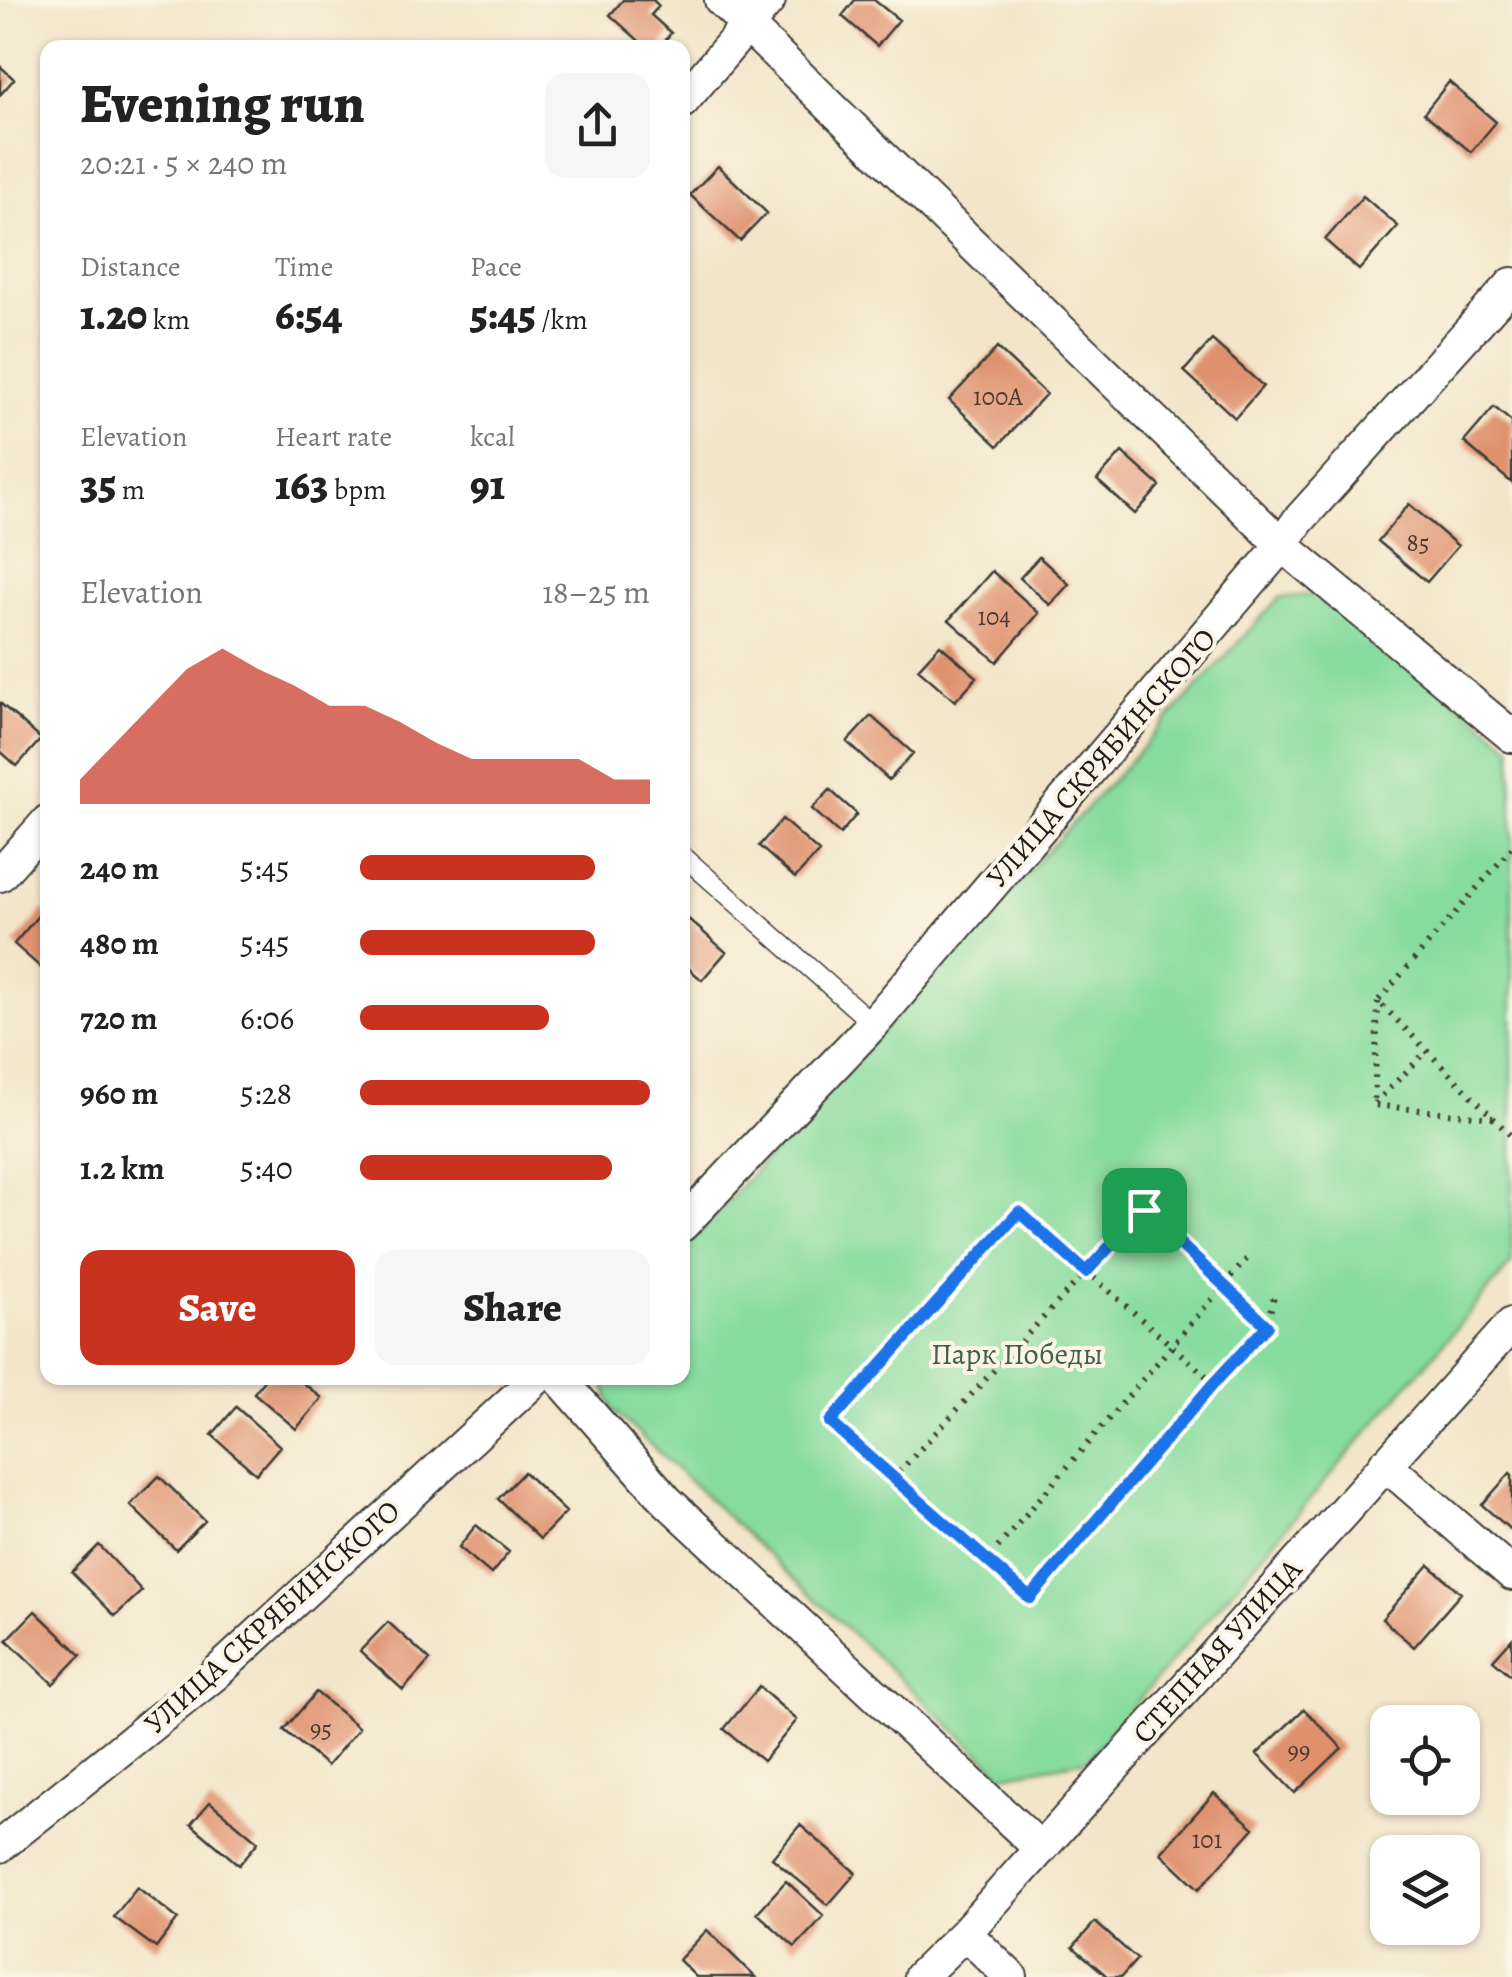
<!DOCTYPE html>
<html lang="en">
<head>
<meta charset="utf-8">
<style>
	:root { --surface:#fff; --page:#f6f6f6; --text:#222; --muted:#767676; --accent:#c8321e }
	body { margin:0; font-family:Alegreya,serif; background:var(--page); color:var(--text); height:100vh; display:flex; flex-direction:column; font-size:38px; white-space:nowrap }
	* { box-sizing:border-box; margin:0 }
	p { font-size:32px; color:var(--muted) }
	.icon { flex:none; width:55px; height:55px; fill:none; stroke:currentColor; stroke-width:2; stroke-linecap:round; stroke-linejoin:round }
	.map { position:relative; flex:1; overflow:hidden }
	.drawer { position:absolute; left:40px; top:40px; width:650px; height:1345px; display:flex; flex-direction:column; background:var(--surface); border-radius:20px; box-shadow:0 2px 8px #0004 }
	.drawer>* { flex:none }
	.fabs { position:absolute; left:1370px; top:1705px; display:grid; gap:20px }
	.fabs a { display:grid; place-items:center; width:110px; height:110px; border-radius:20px; background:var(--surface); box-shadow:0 2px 8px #0004; font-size:50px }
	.pin { position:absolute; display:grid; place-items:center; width:85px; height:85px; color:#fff; margin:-42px; border-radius:20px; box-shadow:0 5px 15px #0006 }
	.round { display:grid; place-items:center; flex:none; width:105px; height:105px; border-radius:20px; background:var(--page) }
	.headline { display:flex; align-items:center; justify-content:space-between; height:170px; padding:0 40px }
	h1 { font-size:55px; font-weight:800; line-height:75px }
	.metrics { display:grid; grid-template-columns:repeat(3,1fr); gap:15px; height:170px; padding:10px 40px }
	.metrics div { display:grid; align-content:center }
	.metrics b { font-size:42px; font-weight:800 }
	.metrics small { font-size:28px; font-weight:400 }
	.metrics p { font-size:28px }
	.chart { height:280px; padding:20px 40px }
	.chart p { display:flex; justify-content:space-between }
	.chart svg { width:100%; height:180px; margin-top:10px; fill:var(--accent); opacity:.7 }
	.action { display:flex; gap:20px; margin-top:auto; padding:20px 40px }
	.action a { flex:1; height:115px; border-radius:20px; background:var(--accent); color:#fff; font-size:40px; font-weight:800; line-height:115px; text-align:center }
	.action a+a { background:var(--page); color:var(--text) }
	ul { padding:0 40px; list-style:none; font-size:32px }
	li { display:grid; grid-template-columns:160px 120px 1fr; align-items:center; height:75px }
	li i { height:25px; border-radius:12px; background:var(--accent) }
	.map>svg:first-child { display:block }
	.green { fill:#86db9e; stroke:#517c5d; stroke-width:2.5 }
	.building { fill:#df916e }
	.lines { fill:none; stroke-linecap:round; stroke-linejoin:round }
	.lane-casing { stroke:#3c3a36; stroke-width:21 }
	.street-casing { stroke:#3c3a36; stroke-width:36 }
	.path { stroke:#3c3a36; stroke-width:6; stroke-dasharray:2.5 8; stroke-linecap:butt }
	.lane { stroke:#fff; stroke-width:18 }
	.street { stroke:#fff; stroke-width:32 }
	.route-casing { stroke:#fff; stroke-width:20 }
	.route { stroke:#1a73e8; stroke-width:12 }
	.labels { text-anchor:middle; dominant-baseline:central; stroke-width:8; stroke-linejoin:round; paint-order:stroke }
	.number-label { font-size:25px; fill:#4d3930 }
	.street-label { font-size:30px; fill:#1c1c1c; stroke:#fcf5e5 }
	.park-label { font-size:30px; fill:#415f4a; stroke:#fcf5e5 }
</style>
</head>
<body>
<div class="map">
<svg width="1512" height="1977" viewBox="0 0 1512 1977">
	<rect width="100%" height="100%" fill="#fcf5e5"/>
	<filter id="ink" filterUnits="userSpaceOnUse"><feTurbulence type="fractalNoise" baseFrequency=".01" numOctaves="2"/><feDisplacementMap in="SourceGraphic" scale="20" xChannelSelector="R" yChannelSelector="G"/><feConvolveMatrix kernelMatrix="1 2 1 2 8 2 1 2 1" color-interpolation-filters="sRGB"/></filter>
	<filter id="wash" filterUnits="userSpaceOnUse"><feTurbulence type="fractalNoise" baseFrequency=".0048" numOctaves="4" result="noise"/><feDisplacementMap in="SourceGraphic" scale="40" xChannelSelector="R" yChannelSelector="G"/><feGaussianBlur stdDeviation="2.25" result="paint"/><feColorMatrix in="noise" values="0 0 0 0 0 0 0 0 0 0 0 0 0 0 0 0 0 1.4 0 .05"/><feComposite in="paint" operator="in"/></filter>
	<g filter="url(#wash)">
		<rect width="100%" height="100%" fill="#f3e5c9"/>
		<path class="green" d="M1329,593L1512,747V1263L1087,1760L1003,1775L612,1409L603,1378H682L683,1249L1279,598Z"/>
		<g id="blocks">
			<path class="building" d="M623,0H653L659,6L651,15L671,33L659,48H647L610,15Z
				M855,0H874L899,20L877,46L842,16Z
				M0,66L14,79L0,95Z
				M1449,82L1496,122L1471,152L1424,113Z
				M718,166L767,213L740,241L690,195Z
				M1363,196L1398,226L1359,270L1325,240Z
				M1212,340L1263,386L1235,418L1184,371Z
				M997,348L1046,394L998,446L949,400Z
				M1494,407L1512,422V483L1464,442Z
				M1122,452L1160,486L1135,514L1097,480Z
				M1409,504L1458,546L1427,582L1378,541Z
				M1039,557L1069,584L1050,605L1020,578Z
				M992,571L1039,613L997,662L949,620Z
				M940,645L977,677L955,701L918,669Z
				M0,703L41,739L17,766L0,751Z
				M871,716L913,753L889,780L847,742Z
				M830,790L857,814L840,834L812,809Z
				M782,819L819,852L795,878L759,846Z
				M43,910L48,914V974L14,944Z
				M685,916L726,952L702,980L682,963Z
				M266,1378H297L322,1398L296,1429L254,1393Z
				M236,1407L280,1446L256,1474L212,1435Z
				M524,1472L566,1512L540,1539L498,1499Z
				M1510,1473L1512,1475V1531L1482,1505Z
				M159,1476L205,1521L176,1550L130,1505Z
				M476,1525L509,1552L491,1574L459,1547Z
				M99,1545L142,1591L115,1616L72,1572Z
				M1429,1565L1461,1593L1414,1647L1382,1619Z
				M35,1611L81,1655L53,1684L7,1640Z
				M388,1622L430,1660L403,1690L360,1651Z
				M1512,1639V1676L1493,1660Z
				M759,1687L797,1720L763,1761L724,1729Z
				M316,1692L359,1728L327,1766L284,1730Z
				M1304,1709L1342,1748L1295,1793L1257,1754Z
				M1214,1793L1254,1828L1199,1889L1161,1853Z
				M210,1802L258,1842L239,1865L191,1824Z
				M800,1825L856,1873L828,1905L772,1858Z
				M786,1881L824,1916L795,1947L757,1913Z
				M137,1887L178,1919L156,1948L114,1917Z
				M1095,1922L1137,1959L1121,1977H1108L1073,1947Z
				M707,1930L755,1977H696L679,1960Z"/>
		</g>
	</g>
	<g filter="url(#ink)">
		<use href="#blocks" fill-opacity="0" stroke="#3c3a36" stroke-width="2.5"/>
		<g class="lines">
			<defs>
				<path id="lane" d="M682,855L873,1024"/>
				<path id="street" d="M721,0L1282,545L1512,736
					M682,102L769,0
					M0,875L48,821
					M682,1225L873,1024L1282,545L1298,521L1512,284
					M559,1378L667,1501L1040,1848
					M1385,1464L1512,1574
					M0,1846L214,1675L537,1378
					M965,1933L1011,1977
					M920,1977L965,1933L1512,1324"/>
			</defs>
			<use href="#lane" class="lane-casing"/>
			<use href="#street" class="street-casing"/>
			<path class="path" d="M1512,848L1378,1001L1512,1137
				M1378,1002L1374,1105L1493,1118
				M1375,1103L1427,1051
				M1115,1183L1266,1325
				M1214,1383L1019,1212L830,1422L1030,1599L1214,1383L1267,1326L1274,1296
				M925,1501L897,1474L1144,1210
				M984,1559L986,1561L1251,1254"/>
			<use href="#lane" class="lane"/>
			<use href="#street" class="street"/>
		</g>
	</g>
	<g class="lines" filter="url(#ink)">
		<defs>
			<path id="route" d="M1144,1210L1267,1326L1214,1383L1030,1598L830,1422L1019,1212L1086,1272Z"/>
		</defs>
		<use href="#route" class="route-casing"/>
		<use href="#route" class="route"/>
	</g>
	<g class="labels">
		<g class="number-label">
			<text x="998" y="397">100А</text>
			<text x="1418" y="543">85</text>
			<text x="994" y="617">104</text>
			<text x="321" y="1729">95</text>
			<text x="1299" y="1751">99</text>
			<text x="1207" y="1840">101</text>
		</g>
		<g class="street-label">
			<text transform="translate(1101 758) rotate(-49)">УЛИЦА СКРЯБИНСКОГО</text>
			<text transform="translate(272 1617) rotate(-42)">УЛИЦА СКРЯБИНСКОГО</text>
			<text transform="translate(1217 1651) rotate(-48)">СТЕПНАЯ УЛИЦА</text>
		</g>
		<g class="park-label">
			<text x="1017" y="1354">Парк Победы</text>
		</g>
	</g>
</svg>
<div class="fabs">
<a><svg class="icon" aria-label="locate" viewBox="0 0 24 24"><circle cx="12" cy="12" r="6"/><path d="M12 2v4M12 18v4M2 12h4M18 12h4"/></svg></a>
<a><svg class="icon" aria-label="layers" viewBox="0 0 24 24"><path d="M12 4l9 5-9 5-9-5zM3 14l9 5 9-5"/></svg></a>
</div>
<div class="pin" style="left:1144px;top:1210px;background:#1e9e55"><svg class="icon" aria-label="arrive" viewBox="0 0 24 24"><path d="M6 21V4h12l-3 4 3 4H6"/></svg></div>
<section class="drawer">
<div class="headline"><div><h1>Evening run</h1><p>20:21 · 5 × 240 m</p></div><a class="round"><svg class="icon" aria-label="share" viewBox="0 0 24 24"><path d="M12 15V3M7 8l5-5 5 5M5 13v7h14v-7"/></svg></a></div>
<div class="metrics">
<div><p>Distance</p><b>1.20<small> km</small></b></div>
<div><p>Time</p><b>6:54</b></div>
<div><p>Pace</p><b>5:45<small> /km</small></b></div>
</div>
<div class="metrics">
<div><p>Elevation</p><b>35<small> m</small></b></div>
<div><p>Heart rate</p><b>163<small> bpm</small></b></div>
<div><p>kcal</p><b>91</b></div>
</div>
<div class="chart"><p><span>Elevation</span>18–25 m</p>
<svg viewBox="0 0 160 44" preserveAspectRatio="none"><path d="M0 44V38L10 29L20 20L30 11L40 6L50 11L60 15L70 20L80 20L90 24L100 29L110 33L120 33L130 33L140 33L150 38L160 38V44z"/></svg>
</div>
<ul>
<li><b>240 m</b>5:45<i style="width:81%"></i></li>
<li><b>480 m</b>5:45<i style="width:81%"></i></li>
<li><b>720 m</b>6:06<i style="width:65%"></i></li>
<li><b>960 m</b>5:28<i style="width:100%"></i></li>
<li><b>1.2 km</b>5:40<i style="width:87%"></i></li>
</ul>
<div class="action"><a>Save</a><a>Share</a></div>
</section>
</div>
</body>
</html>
